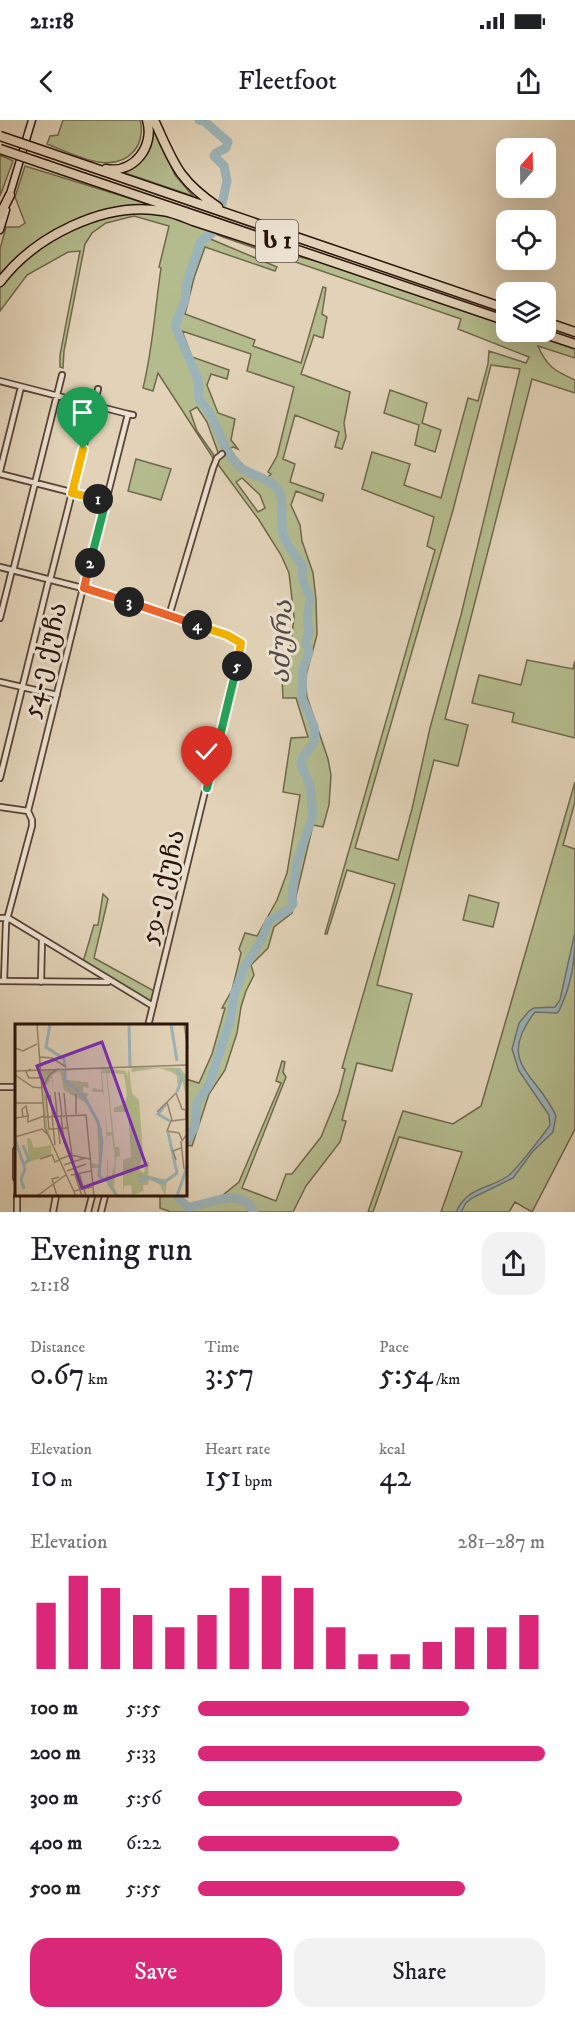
<!DOCTYPE html>
<html lang="en">
<head>
<meta charset="utf-8">
<style>
	:root { --surface:#fff; --page:#f2f2f2; --text:#202124; --muted:#757577; --accent:#db2777 }
	body { margin:0; font-family:"IM FELL DW Pica","Noto Serif Georgian",serif; background:var(--page); color:var(--text); height:100vh; display:flex; flex-direction:column; font-size:22px; white-space:nowrap }
	* { box-sizing:border-box; margin:0 }
	p { font-size:20px; color:var(--muted) }
	.icon { flex:none; width:33px; height:33px; fill:none; stroke:currentColor; stroke-width:2; stroke-linecap:round; stroke-linejoin:round }
	.map { position:relative; height:1092px; overflow:hidden }
	.sheet { display:flex; flex-direction:column; background:var(--surface); flex:1 }
	.sheet>* { flex:none }
	.needle { width:39px; rotate:20deg }
	.controls { position:absolute; left:496px; top:18px; display:grid; gap:12px }
	.controls a { display:grid; place-items:center; width:60px; height:60px; border-radius:12px; background:var(--surface); box-shadow:0 6px 24px #0002; font-size:30px }
	.pin { position:absolute; display:grid; place-items:center; width:51px; height:51px; color:#fff; margin:-62px -26px; border-radius:50% 50% 50% 0; rotate:-45deg; box-shadow:0 0 6px #0007 }
	.pin .icon { rotate:45deg }
	.km { position:absolute; width:30px; height:30px; margin:-15px; border-radius:50%; background:#222; color:#fff; font-size:16px; line-height:30px; text-align:center }
	.round { display:grid; place-items:center; flex:none; width:63px; height:63px; border-radius:18px; background:var(--page) }
	.summary { display:flex; align-items:center; justify-content:space-between; height:102px; padding:0 30px }
	h1 { font-size:33px; font-weight:600; line-height:45px }
	.figures { display:grid; grid-template-columns:repeat(3,1fr); gap:9px; height:102px; padding:6px 30px }
	.figures div { display:grid; align-content:center }
	.figures b { font-size:30px; font-weight:600 }
	.figures small { font-size:16px; font-weight:400 }
	.figures p { font-size:16px }
	.chart { height:168px; padding:12px 30px }
	.chart p { display:flex; justify-content:space-between }
	.chart svg { width:100%; height:108px; margin-top:6px; stroke:var(--accent); stroke-width:6 }
	.primary-button { display:flex; gap:12px; margin-top:auto; padding:12px 30px }
	.primary-button a { flex:1; height:69px; border-radius:18px; background:var(--accent); color:#fff; font-size:24px; font-weight:600; line-height:69px; text-align:center }
	.primary-button a+a { background:var(--page); color:var(--text) }
	ul { padding:0 30px; list-style:none; font-size:20px }
	li { display:grid; grid-template-columns:96px 72px 1fr; align-items:center; height:45px }
	li i { height:15px; border-radius:8px; background:var(--accent) }
	.status { display:flex; justify-content:space-between; align-items:center; height:42px; padding:0 30px; background:var(--surface); direction:ltr }
	.status svg { height:16px; fill:currentColor }
	header { display:flex; justify-content:space-between; align-items:center; height:78px; padding:0 30px; background:var(--surface); font-size:27px; font-weight:600 }
	.map>svg:first-child { display:block }
	.green { fill:#b4bc8e; stroke:#6f684c; stroke-width:1.5; fill-rule:evenodd }
	.water { fill:#9bb4ba; stroke:#6e7473; stroke-width:1.5 }
	.lines { fill:none; stroke-linecap:round; stroke-linejoin:round }
	.river { stroke:#9bb4ba; stroke-width:9 }
	.street-casing { stroke:#584335; stroke-width:8 }
	.secondary-casing { stroke:#2a1309; stroke-width:9 }
	.highway-casing { stroke:#2a1309; stroke-width:11 }
	.street { stroke:#ece2d1; stroke-width:4.5 }
	.secondary { stroke:#ece2d1; stroke-width:6 }
	.highway { stroke:#e2d3b8; stroke-width:8 }
	.highway-bridge-casing { stroke:#2a1309; stroke-width:11; stroke-linecap:butt }
	.highway-bridge { stroke:#e2d3b8; stroke-width:8 }
	.split-1-casing { stroke:#fff; stroke-width:12 }
	.split-2-casing { stroke:#fff; stroke-width:12 }
	.split-3-casing { stroke:#fff; stroke-width:12 }
	.split-4-casing { stroke:#fff; stroke-width:12 }
	.split-5-casing { stroke:#fff; stroke-width:12 }
	.split-6-casing { stroke:#fff; stroke-width:12 }
	.split-7-casing { stroke:#fff; stroke-width:12 }
	.split-1 { stroke:#f5b400; stroke-width:8 }
	.split-2 { stroke:#22a559; stroke-width:8 }
	.split-3 { stroke:#f0652b; stroke-width:8 }
	.split-4 { stroke:#f0652b; stroke-width:8 }
	.split-5 { stroke:#f5b400; stroke-width:8 }
	.split-6 { stroke:#22a559; stroke-width:8 }
	.split-7 { stroke:#22a559; stroke-width:8 }
	.labels { text-anchor:middle; dominant-baseline:central; stroke-width:6; stroke-linejoin:round; paint-order:stroke }
	.shield { fill:#ece2d1; stroke:#645145; stroke-width:1.5 }
	.shield-label { font-size:24px; font-weight:bold; fill:#2a1309 }
	.street-label { font-size:26px; fill:#2a1309; stroke:#ece2d1 }
	.water-label { font-size:27px; font-style:italic; fill:#524b47; stroke:#ece2d1 }
	.inset-river { fill:none; stroke:#9bb4ba; stroke-width:3 }
	.inset-road { fill:none; stroke:#988672; stroke-width:1.5 }
	.view { fill:#7b2cbf; fill-opacity:0.15; stroke:#7b2cbf; stroke-width:3 }
	.inset-edge { fill:none; stroke:#2a1309; stroke-width:3 }
</style>
</head>
<body>
<div class="status"><b>21:18</b><svg viewBox="0 0 49 12"><path d="M0 12V9h3v3zM5 12V6h3v6zM10 12V3h3v9zM15 12V0h3v12zM26 1h20v11H26zM47 4h2v5h-2z"/></svg></div>
<header><svg class="icon" aria-label="back" viewBox="0 0 24 24"><path d="M15 5l-7 7 7 7"/></svg>Fleetfoot<svg class="icon" aria-label="share" viewBox="0 0 24 24"><path d="M12 15V3M7 8l5-5 5 5M5 13v7h14v-7"/></svg></header>
<div class="map">
<svg width="575" height="1092" viewBox="0 0 575 1092">
	<rect width="100%" height="100%" fill="#e2d3b8"/>
	<filter id="stains"><feTurbulence type="fractalNoise" baseFrequency=".00333" numOctaves="4"/><feColorMatrix values="0 0 0 0 .2 0 0 0 0 .09 0 0 0 0 .02 0 0 0 .5 -.17"/></filter>
	<radialGradient id="worn" r=".72"><stop offset=".6" stop-color="#630" stop-opacity="0"/><stop offset="1" stop-color="#630" stop-opacity=".3"/></radialGradient>
	<path class="green" d="M63,0H140C143,10 141,23 134,31C112,57 72,33 47,24L50,16L58,15Z
		M151,0L175,55L193,76L119,51L142,39Z
		M0,35L13,41L0,76Z
		M25,46L145,83L144,87L66,106L0,157V129L6,107H19L25,103L15,77Z
		M132,93L164,94L212,110L201,121L185,162L184,180L173,206L196,260L197,280L209,292L225,331L219,335L207,302L197,287L190,291L197,311L216,338L215,341L158,253L153,271L143,268C153,228 155,188 161,148L159,147L169,106L134,96L106,103L92,113L85,124L81,144L64,231L63,248L60,247V235L80,131L68,132L27,155L0,191V166C28,128 85,98 132,93Z
		M214,110L282,133L330,144L507,205V212H527L575,228V238L538,226C547,247 555,251 575,260V273L532,259L445,599L468,605L458,646L434,640L377,865L412,874L392,951L357,943L342,1000L346,1001L340,1022L306,1066L293,1092H171L160,1088V1076H178L179,1079L188,1087L200,1086L218,1079L239,1062L281,963L276,961L282,941L285,942L283,952L286,957L242,1068L276,1081L286,1054H292L321,1017L339,973L345,949L342,948L395,764L347,750L327,814H325L435,430L427,426L434,397L362,369L372,332L410,344L404,365L441,378L468,278L478,281L488,244L489,231L526,243L529,237L458,209L461,199L223,117L213,113ZM491,245L520,249L461,495L430,608L412,689L398,740L355,728L453,390Z
		M208,118L277,147L275,151L205,127L194,158L185,194L255,220L253,226L301,243L323,167L326,168L322,194L327,197L323,218L314,215L301,254L350,272L344,303L346,317L342,329L335,327L339,312L295,295L283,339L295,344L290,362L324,374L322,381L296,371L291,385L300,405L302,421L313,453L316,479L317,515L305,559L307,577L328,639L331,655L329,685L323,707L313,705L292,793L274,807L268,828L251,845L254,855L246,871L241,887L237,913L225,950L209,974L192,1026L186,1025V959L199,963L212,934L225,888H222L232,870L241,833L239,829L245,813L257,816L277,780L287,753L300,675L283,672L291,618L308,617L296,578H283L282,557L291,523L294,497L289,453L281,435L259,400L217,343L218,339L227,332L241,348L266,359L271,354L268,352L277,336L294,267L247,251L251,234L182,211L192,237L229,250L227,259L211,254L207,265L218,293L235,299L231,320L238,329L233,327L227,330L211,289L200,279L199,257L176,206L187,180L188,163L202,122ZM242,358L260,375L265,388L258,392L236,362Z
		M390,270L427,283L422,303L441,310L435,332L415,325L419,305L384,293Z
		M136,339L171,349L161,380L128,371Z
		M527,540L573,549L575,541V618L512,602L514,593L472,583L479,555L521,565Z
		M575,662V682L563,725L575,729V1009L532,1092L515,1082L509,1092H441L462,1032L399,1017L373,1092H368L403,991L453,1004L481,986Z
		M103,774L108,779L94,838L156,872L150,883L83,842L94,805H98Z
		M469,775L499,783L493,807L463,800Z"/>
	<path class="water" d="M575,812C575,842 572,863 559,891L557,893L535,892C495,944 537,953 556,996L553,1012L533,1031L513,1058L472,1078L466,1083L461,1092H456C468,1066 488,1070 508,1056C516,1050 544,1014 550,1005L549,995L519,951L512,929L519,903L529,891L534,888L555,887L560,880Z"/>
	<g class="lines">
		<path class="river" d="M199,0L204,1L228,22L226,28L216,33L214,36L224,46L227,61L222,84
			M186,1022L195,1007L197,983L209,965L231,897L234,875L244,848L262,819L269,801L288,790L293,784L292,776L297,741L313,695L310,665L301,645V640L313,624L315,616L314,606L302,578L303,549L309,533L306,522L309,511L307,500L310,477L302,459L303,446C297,437 289,429 285,419C278,406 285,388 280,374C273,356 250,357 239,346C218,325 219,300 199,279L198,259L175,206L185,180L187,162L201,121L212,113
			M178,1076L179,1079L188,1087C210,1085 240,1065 254,1092"/>
		<defs>
			<path id="street" d="M0,261L128,294
				M0,351L21,267
				M0,354L106,381
				M0,447L106,474L227,515L241,523L148,906
				M13,451L62,255
				M50,460L98,269
				M84,468L128,294L133,295
				M169,496L213,348L217,338L222,334
				M0,498L12,450
				M0,562L57,575
				M0,658L49,459
				M0,687L28,691
				M28,691L83,468
				M0,798H8L153,886
				M0,861L108,862
				M4,861L6,803L32,706V700L28,691
				M41,862L42,819
				M0,967H16
				M16,1030V1058
				M17,1092V1076
				M53,1092L56,1076
				M88,1092L92,1076
				M101,1092L105,1076"/>
			<path id="secondary" d="M9,77L32,0
				M0,110L6,90"/>
			<path id="highway" d="M154,0C174,43 177,59 218,87
				M50,33L507,189
				M47,45L507,201
				M106,49C134,54 155,26 147,0
				M0,95L10,75
				M0,162C34,117 104,81 162,91C172,92 183,97 193,101C218,109 242,117 267,125L278,124
				M546,202L575,212
				M539,212L575,224"/>
		</defs>
		<use href="#street" class="street-casing"/>
		<use href="#secondary" class="secondary-casing"/>
		<use href="#highway" class="highway-casing"/>
		<use href="#street" class="street"/>
		<use href="#secondary" class="secondary"/>
		<use href="#highway" class="highway"/>
		<defs>
			<path id="highway-bridge" d="M0,16L50,33
				M0,29L47,45"/>
		</defs>
		<use href="#highway-bridge" class="highway-bridge-casing"/>
		<use href="#highway-bridge" class="highway-bridge"/>
	</g>
	<g class="lines">
		<defs>
			<path id="split-1" d="M83,329L72,373L98,379"/>
			<path id="split-2" d="M90,443L106,381L98,379"/>
			<path id="split-3" d="M90,443L84,468L129,482"/>
			<path id="split-4" d="M129,482L197,505"/>
			<path id="split-5" d="M197,505L227,515L241,523L237,546"/>
			<path id="split-6" d="M220,616L237,546"/>
			<path id="split-7" d="M207,668L220,616"/>
		</defs>
		<use href="#split-1" class="split-1-casing"/>
		<use href="#split-2" class="split-2-casing"/>
		<use href="#split-3" class="split-3-casing"/>
		<use href="#split-4" class="split-4-casing"/>
		<use href="#split-5" class="split-5-casing"/>
		<use href="#split-6" class="split-6-casing"/>
		<use href="#split-7" class="split-7-casing"/>
		<use href="#split-1" class="split-1"/>
		<use href="#split-2" class="split-2"/>
		<use href="#split-3" class="split-3"/>
		<use href="#split-4" class="split-4"/>
		<use href="#split-5" class="split-5"/>
		<use href="#split-6" class="split-6"/>
		<use href="#split-7" class="split-7"/>
	</g>
	<g class="labels">
		<rect class="shield" x="256" y="100" width="42" height="42" rx="4.5"/>
		<g class="shield-label">
			<text x="277" y="121">ს 1</text>
		</g>
		<g class="street-label">
			<text transform="translate(45 540) rotate(-76)">54-ე ქუჩა</text>
			<text transform="translate(163 767) rotate(-76)">59-ე ქუჩა</text>
		</g>
		<g class="water-label">
			<text transform="translate(282 522) rotate(-88)">აძურა</text>
		</g>
	</g>
	<g transform="translate(15 904)">
		<rect width="172" height="172" fill="#e2d3b8"/>
		<path d="M113,43L92,45L111,47L112,52L114,45L117,69L124,76L128,129L124,146L129,149L131,137L134,138L133,151L151,157L164,148L152,157L150,172L145,161L134,154L133,161H128L129,172L128,167L117,172L116,161L109,162L108,172V136L116,133L113,88H99V84L109,80L112,71L109,50L92,49L100,123H104L105,132L101,133L99,163L103,172L92,158L85,157L83,144H77L76,139L84,141L82,98L71,79L49,66L45,47L37,51L39,67L36,53L30,65L32,101L39,124L31,107L27,46ZM82,45L91,47H86L87,66L77,64L78,68H87L89,72L92,120V112L97,111L100,137L97,151L93,152V137L92,136V151L88,156L84,151L87,105L71,73L74,70L68,68V63L74,64L73,58H66V47V57L51,56L50,47H59L53,46ZM87,49H91L97,108H92ZM116,43L165,44L172,53V79L167,54L162,60V52L157,48L144,44L117,48ZM12,114H15L19,124L36,121V131L14,138Z" fill="#b4bc8e" fill-rule="evenodd"/>
		<path class="inset-river" d="M35,0L31,23L49,35L50,42M114,0L115,44M156,0L162,37M161,45L167,54L162,68M50,46V57L69,72L83,98L87,118L84,151L88,156L95,154L94,160L102,172M151,80L143,90L155,97M0,115L10,145L6,155L9,165M8,121L14,136L9,140M123,152L150,157M124,158L134,154L148,159L162,149L153,108M162,172L173,140"/>
		<path class="inset-road" d="M22,0L30,104L61,172M169,0L173,25M0,24L8,27L22,20M25,33L37,34L51,43M16,45L11,48L14,54H24L26,50M0,47L173,41M0,51L18,63L27,64M27,64L35,50L43,45M40,68L42,92M44,68L47,91M49,69L51,91M61,70V90M31,71L34,105L52,104M35,71L38,92M152,78L157,96M0,79H28M142,88L161,69L167,85L171,86V95M46,91L49,119M51,91L58,138M37,92L40,121M42,92L45,120M8,93L7,85L11,82L13,92M29,93L71,91L79,172M0,94L13,92V98L29,92M0,113L27,105L32,110M167,116L164,109L152,107L156,97L173,95M25,135L37,131L40,138L44,136M45,135L56,131L75,135M161,136L158,127L166,124M49,141L70,134M169,145L166,118L173,109M52,147L71,140M64,149L71,172M56,151L76,147M60,151L67,172M59,167L77,163M22,172L52,150M42,172L37,155L44,153"/>
		<path class="view" d="M87,18L131,141L67,164L22,42Z"/>
		<rect width="172" height="172" class="inset-edge"/>
	</g>
	<rect width="100%" height="100%" filter="url(#stains)"/>
	<rect width="100%" height="100%" fill="url(#worn)"/>
</svg>
<div class="controls">
<a><svg class="needle" viewBox="-14 -14 28 28"><path d="M0-13l5 13h-10z" fill="#e53935"/><path d="M0 13l5-13h-10z" fill="#757577"/></svg></a>
<a><svg class="icon" aria-label="locate" viewBox="0 0 24 24"><circle cx="12" cy="12" r="6"/><path d="M12 2v4M12 18v4M2 12h4M18 12h4"/></svg></a>
<a><svg class="icon" aria-label="layers" viewBox="0 0 24 24"><path d="M12 4l9 5-9 5-9-5zM3 14l9 5 9-5"/></svg></a>
</div>
<div class="pin" style="left:83px;top:329px;background:#1e9e55"><svg class="icon" aria-label="arrive" viewBox="0 0 24 24"><path d="M6 21V4h12l-3 4 3 4H6"/></svg></div>
<div class="pin" style="left:207px;top:668px;background:#d93025"><svg class="icon" aria-label="check" viewBox="0 0 24 24"><path d="M5 12l5 5 9-10"/></svg></div>
<b class="km" style="left:98px;top:379px">1</b>
<b class="km" style="left:90px;top:443px">2</b>
<b class="km" style="left:129px;top:482px">3</b>
<b class="km" style="left:197px;top:505px">4</b>
<b class="km" style="left:237px;top:546px">5</b>
</div>
<section class="sheet">
<div class="summary"><div><h1>Evening run</h1><p>21:18</p></div><a class="round"><svg class="icon" aria-label="share" viewBox="0 0 24 24"><path d="M12 15V3M7 8l5-5 5 5M5 13v7h14v-7"/></svg></a></div>
<div class="figures">
<div><p>Distance</p><b>0.67<small> km</small></b></div>
<div><p>Time</p><b>3:57</b></div>
<div><p>Pace</p><b>5:54<small> /km</small></b></div>
</div>
<div class="figures">
<div><p>Elevation</p><b>10<small> m</small></b></div>
<div><p>Heart rate</p><b>151<small> bpm</small></b></div>
<div><p>kcal</p><b>42</b></div>
</div>
<div class="chart"><p><span>Elevation</span>281–287 m</p>
<svg viewBox="0 0 160 44" preserveAspectRatio="none"><path d="M5 44V17M15 44V6M25 44V11M35 44V22M45 44V27M55 44V22M65 44V11M75 44V6M85 44V11M95 44V27M105 44V38M115 44V38M125 44V33M135 44V27M145 44V27M155 44V22"/></svg>
</div>
<ul>
<li><b>100 m</b>5:55<i style="width:78%"></i></li>
<li><b>200 m</b>5:33<i style="width:100%"></i></li>
<li><b>300 m</b>5:56<i style="width:76%"></i></li>
<li><b>400 m</b>6:22<i style="width:58%"></i></li>
<li><b>500 m</b>5:55<i style="width:77%"></i></li>
</ul>
<div class="primary-button"><a>Save</a><a>Share</a></div>
</section>
</body>
</html>
